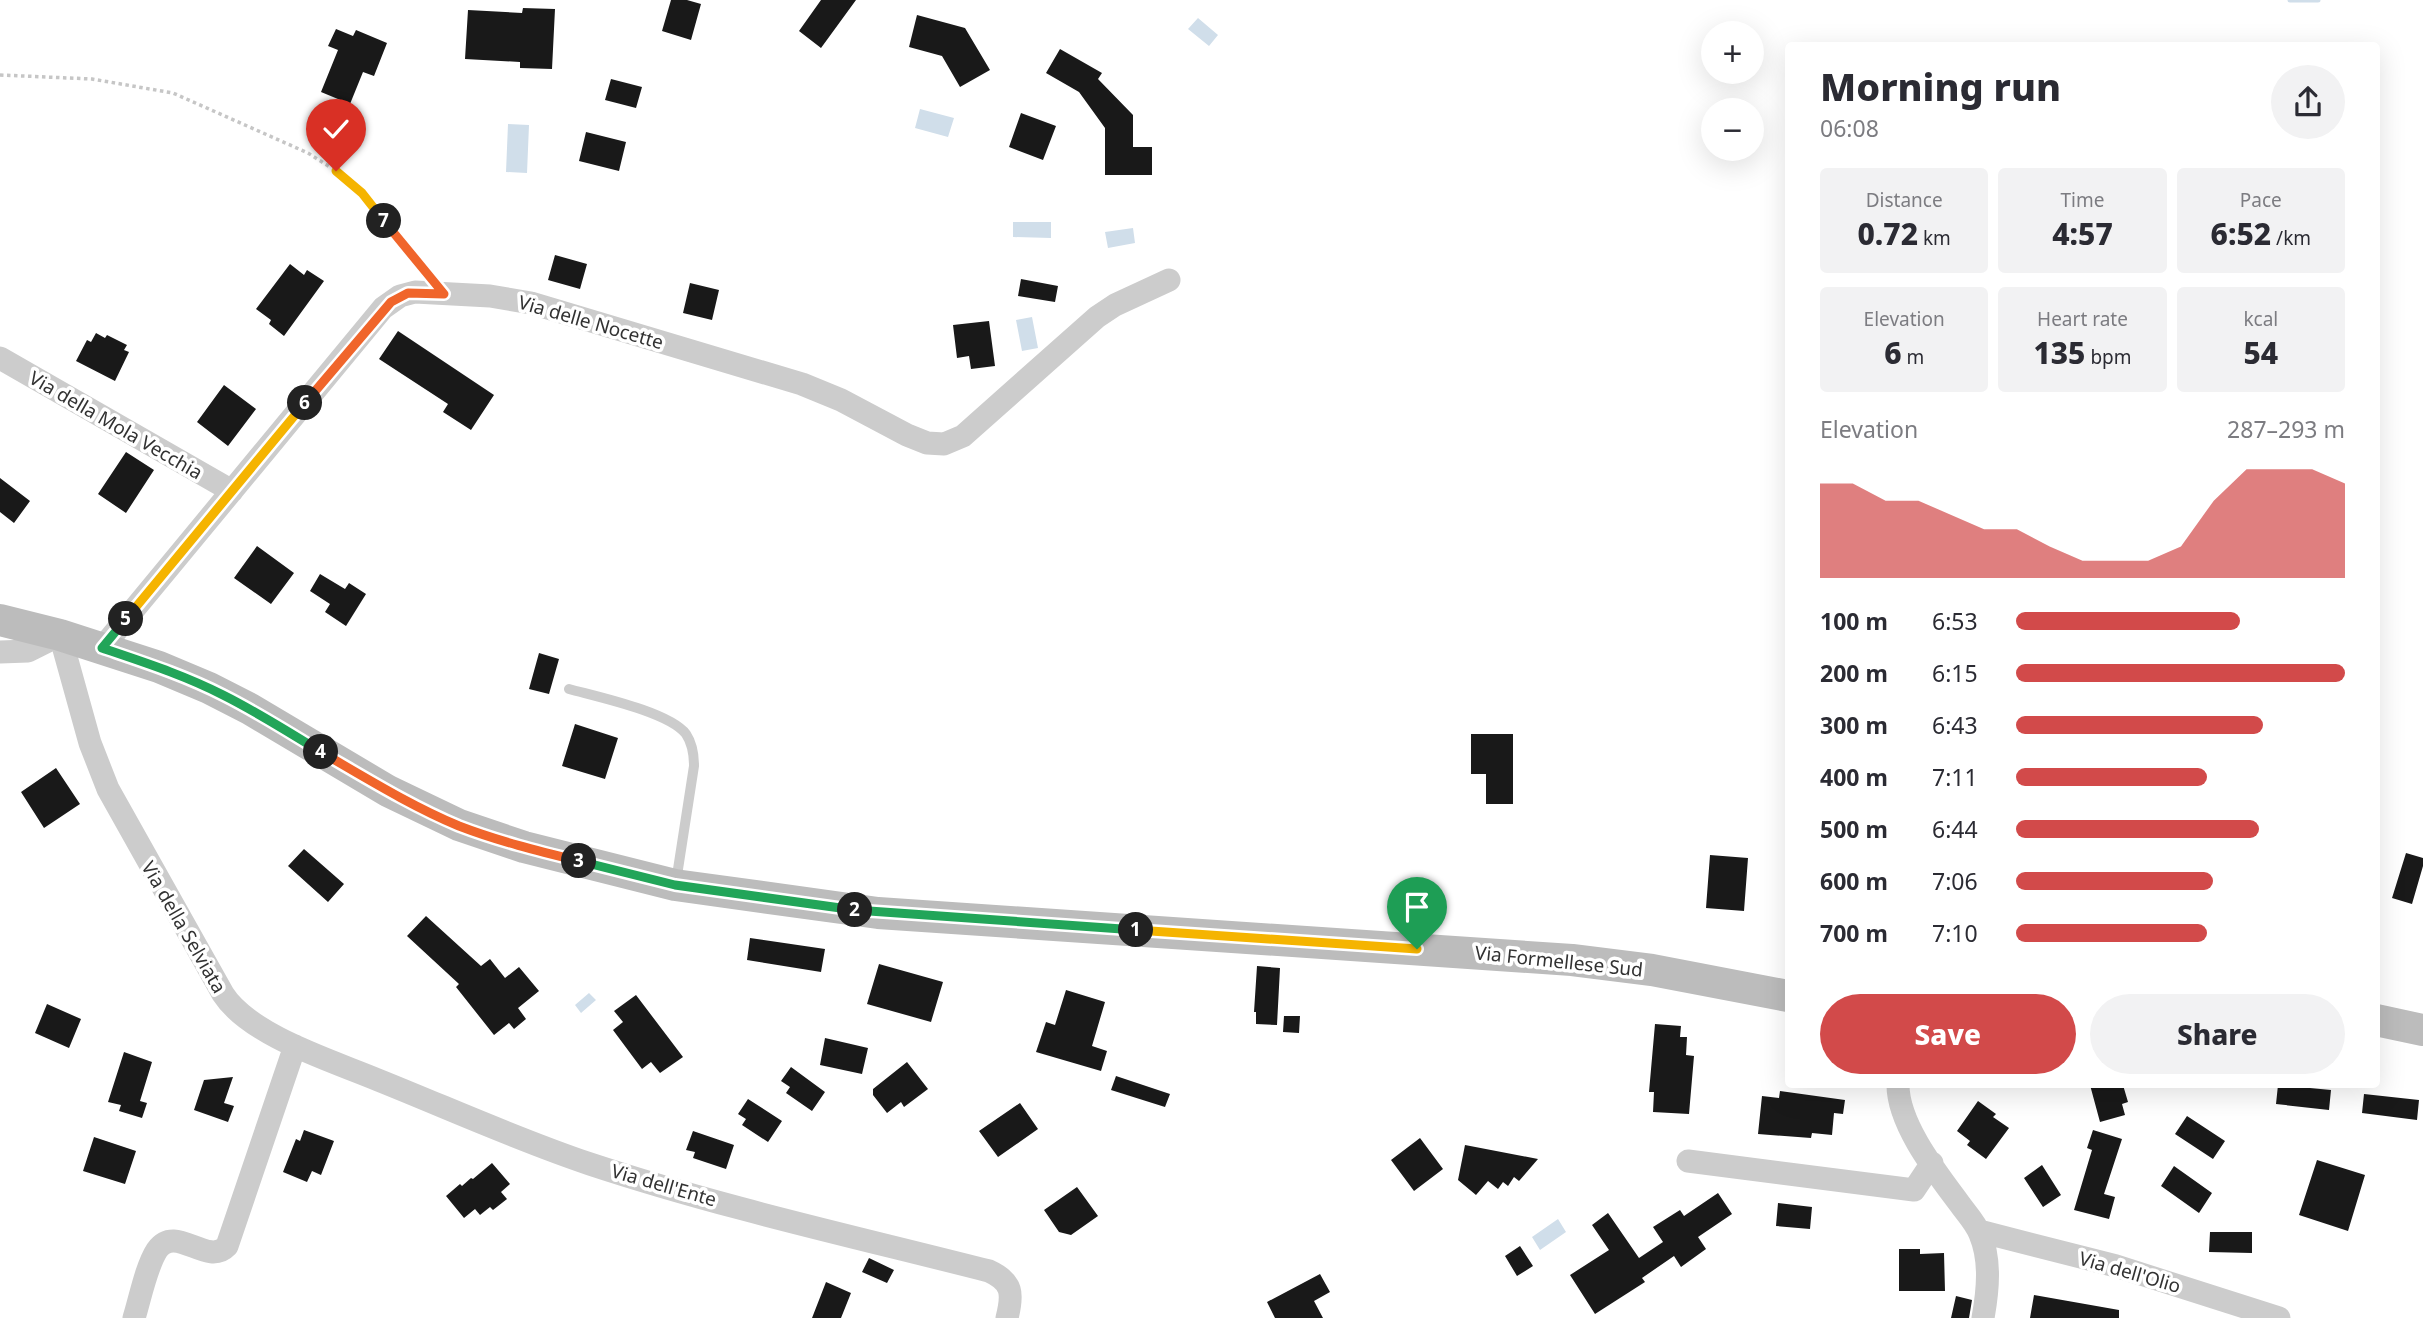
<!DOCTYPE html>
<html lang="en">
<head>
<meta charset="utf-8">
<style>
	:root { --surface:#fff; --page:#f2f2f3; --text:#2b2b33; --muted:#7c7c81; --accent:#d24a4a }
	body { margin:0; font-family:"Noto Sans",sans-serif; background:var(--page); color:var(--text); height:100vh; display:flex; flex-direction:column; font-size:26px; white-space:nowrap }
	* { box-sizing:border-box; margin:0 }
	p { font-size:23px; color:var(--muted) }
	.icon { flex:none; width:38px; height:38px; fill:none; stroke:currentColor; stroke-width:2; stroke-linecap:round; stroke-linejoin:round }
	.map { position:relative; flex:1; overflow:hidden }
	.drawer { position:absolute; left:1785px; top:42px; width:595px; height:1046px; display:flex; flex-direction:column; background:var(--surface); border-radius:7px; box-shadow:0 7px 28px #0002 }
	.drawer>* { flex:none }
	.fabs { position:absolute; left:1701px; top:21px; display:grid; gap:14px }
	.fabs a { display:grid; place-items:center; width:63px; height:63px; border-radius:50%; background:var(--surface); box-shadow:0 7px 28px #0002; font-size:35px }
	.pin { position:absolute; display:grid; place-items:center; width:60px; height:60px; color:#fff; margin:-72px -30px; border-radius:50% 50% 50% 0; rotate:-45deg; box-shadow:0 0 7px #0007 }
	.pin .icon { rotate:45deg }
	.km { position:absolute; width:35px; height:35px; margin:-18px; border-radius:50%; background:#222; color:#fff; font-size:19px; line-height:35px; text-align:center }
	.round { display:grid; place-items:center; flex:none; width:74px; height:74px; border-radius:37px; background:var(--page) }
	.overview { display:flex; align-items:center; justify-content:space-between; height:119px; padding:0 35px }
	h1 { font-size:38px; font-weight:800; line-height:52px }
	.figures { display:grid; grid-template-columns:repeat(3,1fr); gap:10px; height:119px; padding:7px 35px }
	.figures div { display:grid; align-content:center; border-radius:7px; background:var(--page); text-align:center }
	.figures b { font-size:30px; font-weight:800 }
	.figures small { font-size:19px; font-weight:400 }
	.figures p { font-size:19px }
	.chart { height:196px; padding:14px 35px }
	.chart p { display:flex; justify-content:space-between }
	.chart svg { width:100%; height:126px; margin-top:7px; fill:var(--accent); opacity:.7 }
	.cta { display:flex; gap:14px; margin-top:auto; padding:14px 35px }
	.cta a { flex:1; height:80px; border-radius:42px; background:var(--accent); color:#fff; font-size:28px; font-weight:800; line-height:80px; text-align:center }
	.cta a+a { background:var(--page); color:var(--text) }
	ul { padding:0 35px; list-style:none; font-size:23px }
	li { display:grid; grid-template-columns:112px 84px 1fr; align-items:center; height:52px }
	li i { height:18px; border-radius:9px; background:var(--accent) }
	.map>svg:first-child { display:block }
	.water { fill:#d0deea }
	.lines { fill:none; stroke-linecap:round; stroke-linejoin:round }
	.stream { stroke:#d0deea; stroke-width:5 }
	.building { fill:#191919 }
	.path { stroke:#c6c6c6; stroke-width:3.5; stroke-dasharray:3.5 3.5; stroke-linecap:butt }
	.lane { stroke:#ccc; stroke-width:10 }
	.street { stroke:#ccc; stroke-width:23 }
	.secondary { stroke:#bcbcbc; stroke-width:32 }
	.split-1-casing { stroke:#fff; stroke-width:14 }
	.split-2-casing { stroke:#fff; stroke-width:14 }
	.split-3-casing { stroke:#fff; stroke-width:14 }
	.split-4-casing { stroke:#fff; stroke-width:14 }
	.split-5-casing { stroke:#fff; stroke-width:14 }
	.split-6-casing { stroke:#fff; stroke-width:14 }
	.split-7-casing { stroke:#fff; stroke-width:14 }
	.split-8-casing { stroke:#fff; stroke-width:14 }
	.split-1 { stroke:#f5b400; stroke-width:9 }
	.split-2 { stroke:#22a559; stroke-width:9 }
	.split-3 { stroke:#22a559; stroke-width:9 }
	.split-4 { stroke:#f0652b; stroke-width:9 }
	.split-5 { stroke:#22a559; stroke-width:9 }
	.split-6 { stroke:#f5b400; stroke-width:9 }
	.split-7 { stroke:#f0652b; stroke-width:9 }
	.split-8 { stroke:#f5b400; stroke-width:9 }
	.labels { text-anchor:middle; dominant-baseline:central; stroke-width:7; stroke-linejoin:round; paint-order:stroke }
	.street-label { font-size:19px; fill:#323232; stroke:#fff }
</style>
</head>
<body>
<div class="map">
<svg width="2423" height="1318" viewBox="0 0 2423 1318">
	<rect width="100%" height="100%" fill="#fff"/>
	<path class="water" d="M1198,18L1218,35L1209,46L1188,29Z
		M920,109L954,118L948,137L915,128Z
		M508,124L529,125L527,173L506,172Z
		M1013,222H1051V238L1013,237Z
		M1133,228L1135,243L1108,248L1105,232Z
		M1032,317L1038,348L1022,351L1016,320Z
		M589,993L596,1000L581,1013L575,1005Z
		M1558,1219L1566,1232L1540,1250L1532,1237Z"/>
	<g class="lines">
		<path class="stream" d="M2290,0H2318"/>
	</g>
	<path class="building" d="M671,0H687L701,4L691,40L662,31Z
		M821,0H856L821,48L799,31Z
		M523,8L555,9L552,69L520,68V62L465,59L468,10L522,13Z
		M917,15L965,28L990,70L960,87L942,56L909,47Z
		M336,29L353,36L356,30L387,43L374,76L363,72L350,104L321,92L338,50L328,46Z
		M1060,49L1102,73L1098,79L1133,115V147H1152V175H1105V128L1079,92L1046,73Z
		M611,79L642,87L636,108L605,100Z
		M1021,113L1056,126L1043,160L1009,147Z
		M586,132L626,142L619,171L579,161Z
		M555,255L587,264L580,289L548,280Z
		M290,264L304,275L307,270L324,281L284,336L269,324L271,320L256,309Z
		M1021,279L1058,286L1055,302L1018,296Z
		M690,283L719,290L712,320L683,313Z
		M989,321L995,366L971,369L969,356L957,358L953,325Z
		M398,331L494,395L471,430L443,412L448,404L379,359Z
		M96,333L105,338L107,335L127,345L124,350L129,352L115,381L76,361L87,340L91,342Z
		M224,385L256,409L228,446L197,422Z
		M126,452L154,470L126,513L98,494Z
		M0,478L30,501L14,523L0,512Z
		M257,546L294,573L271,604L234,578Z
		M320,574L345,589L349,583L366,594L346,626L325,612L330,604L310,591Z
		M539,653L559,659L549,694L529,689Z
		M575,724L618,738L605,779L562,766Z
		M1471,734H1513V804H1486V774H1471Z
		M56,768L80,804L44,828L21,792Z
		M304,849L344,884L328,902L288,866Z
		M2406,853L2423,858V866L2412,904L2392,898Z
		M1710,855L1748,858L1744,911L1706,908Z
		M426,916L481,966L490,959L505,978L519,967L539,991L518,1008L526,1019L514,1029L509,1023L494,1035L456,987L459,984L407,936Z
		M750,938L825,949L821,972L747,960Z
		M879,964L943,982L931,1022L867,1004Z
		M1257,966L1280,968L1277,1025L1256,1024V1012H1254Z
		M1066,990L1105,1002L1092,1046L1107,1051L1101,1071L1036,1052L1046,1022L1055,1025Z
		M636,995L683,1057L660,1073L651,1062L642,1069L613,1030L623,1022L614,1011Z
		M47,1004L81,1019L69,1048L35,1033Z
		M1284,1016H1300L1299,1033L1283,1032Z
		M1655,1024L1681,1026L1680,1037H1687L1686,1055L1694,1056L1689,1114L1653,1112L1654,1092H1649Z
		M825,1038L868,1048L862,1074L820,1065Z
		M124,1052L152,1062L140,1101L147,1103L142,1118L119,1111L121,1105L108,1102Z
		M907,1062L928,1089L904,1107L901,1102L887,1113L873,1095V1089Z
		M791,1067L825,1092L812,1111L786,1093L790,1087L781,1081Z
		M1116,1076L1170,1094L1165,1107L1111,1090Z
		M233,1077L224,1103L234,1106L228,1122L194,1110L204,1080Z
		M2090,1085H2123L2128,1102L2122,1104L2125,1115L2100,1122Z
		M2278,1085L2331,1090L2329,1110L2276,1104Z
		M1780,1091L1845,1100L1843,1114L1834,1113L1832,1135L1812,1133L1811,1138L1758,1134L1762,1096L1779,1098Z
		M2364,1094L2419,1100L2417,1120L2362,1113Z
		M748,1099L782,1121L768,1142L742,1125L746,1119L738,1114Z
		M1978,1101L1996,1114L1993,1117L2009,1128L1986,1159L1967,1145L1970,1141L1957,1131Z
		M1020,1103L1038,1129L998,1157L979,1131Z
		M2187,1116L2225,1141L2213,1159L2175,1134Z
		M304,1130L334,1141L321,1175L312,1171L307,1182L283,1172L296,1139L300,1141Z
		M2093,1130L2122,1139L2104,1194L2115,1197L2109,1219L2074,1210L2092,1150L2087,1148Z
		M693,1131L734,1145L726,1169L693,1158L695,1152L686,1150Z
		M94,1137L136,1151L125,1184L83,1171Z
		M1420,1138L1443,1169L1414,1191L1391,1160Z
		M1465,1145L1538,1159L1519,1181L1514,1177L1508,1186L1503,1182L1498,1189L1488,1181L1476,1195L1458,1180Z
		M2317,1160L2365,1175L2348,1231L2299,1215Z
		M492,1163L510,1184L501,1192L507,1199L493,1210L490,1207L480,1215L475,1209L464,1218L446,1196L460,1184L462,1186L471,1178L473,1179Z
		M2042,1165L2061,1195L2043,1207L2024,1178Z
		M2174,1166L2212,1193L2199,1213L2161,1186Z
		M1077,1187L1098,1216L1071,1235L1059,1232L1044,1210Z
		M1718,1193L1732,1214L1698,1237L1706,1249L1681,1267L1674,1256L1642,1278L1645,1282L1595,1314L1570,1275L1609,1250L1592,1225L1608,1213L1639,1258L1663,1242L1653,1227L1680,1210L1684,1216Z
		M1778,1203L1812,1207L1810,1229L1776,1226Z
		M2210,1232H2252V1253L2209,1252Z
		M1520,1246L1533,1266L1517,1276L1505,1256Z
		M1899,1249H1920V1254L1944,1253L1945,1291H1899Z
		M869,1258L894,1270L887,1283L862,1272Z
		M1320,1274L1330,1292L1314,1301L1323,1318H1275L1267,1302Z
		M826,1282L851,1293L841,1318H812Z
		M2034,1295L2119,1310V1318H2030Z
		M1956,1296L1972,1300L1969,1318H1951Z"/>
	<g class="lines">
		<path class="path" d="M0,75L92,79L173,93L308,153L336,171L362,193L427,273"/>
		<path class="lane" d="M569,689C598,697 669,712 686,734C692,743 694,755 694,766L676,882"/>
		<path class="street" d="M0,358L232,491
			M102,648L383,308L400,296L415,292L490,296L531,303L802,384L841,400L907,435L927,443L944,444L963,436L1097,317L1115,305L1169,280
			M0,652L28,651L60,635L90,743L108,789L223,994C250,1036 333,1061 378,1080C448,1108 518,1140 590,1164C720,1207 856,1237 989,1271C1013,1282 1013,1294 1007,1318
			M1898,1085C1898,1124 1936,1172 1959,1203C1966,1213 1975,1222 1980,1234C1991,1260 1988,1290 1983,1318
			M1688,1161L1914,1190L1932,1163
			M1979,1231L2116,1266L2279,1318
			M134,1318C140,1299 146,1267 157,1250C176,1223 207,1267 227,1246L295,1046"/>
		<path class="secondary" d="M0,620L60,635L159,667L209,688L250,709L388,791L459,825L524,847L675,885L878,913L1572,960L1652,970L1788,996
			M2376,1020L2423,1030"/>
	</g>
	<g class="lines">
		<defs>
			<path id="split-1" d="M1136,930L1417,949"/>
			<path id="split-2" d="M855,910L1136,930"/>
			<path id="split-3" d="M579,861L675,885L855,910"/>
			<path id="split-4" d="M321,752C366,778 411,806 459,826C498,841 538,851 579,861"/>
			<path id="split-5" d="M126,619L102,648C143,662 184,675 223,695C257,712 289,732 321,752"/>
			<path id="split-6" d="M126,619L305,403"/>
			<path id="split-7" d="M305,403L391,302L408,293L444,294L384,221"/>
			<path id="split-8" d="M336,171L362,193L384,221"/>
		</defs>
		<use href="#split-1" class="split-1-casing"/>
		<use href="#split-2" class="split-2-casing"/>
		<use href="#split-3" class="split-3-casing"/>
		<use href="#split-4" class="split-4-casing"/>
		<use href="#split-5" class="split-5-casing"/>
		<use href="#split-6" class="split-6-casing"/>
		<use href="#split-7" class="split-7-casing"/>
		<use href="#split-8" class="split-8-casing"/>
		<use href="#split-1" class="split-1"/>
		<use href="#split-2" class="split-2"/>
		<use href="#split-3" class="split-3"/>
		<use href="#split-4" class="split-4"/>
		<use href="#split-5" class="split-5"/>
		<use href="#split-6" class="split-6"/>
		<use href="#split-7" class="split-7"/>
		<use href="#split-8" class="split-8"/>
	</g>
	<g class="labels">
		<g class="street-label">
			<text transform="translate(591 322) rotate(16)">Via delle Nocette</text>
			<text transform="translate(116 425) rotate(30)">Via della Mola Vecchia</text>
			<text transform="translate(184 927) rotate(60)">Via della Selviata</text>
			<text transform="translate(1559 961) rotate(6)">Via Formellese Sud</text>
			<text transform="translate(664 1185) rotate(16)">Via dell'Ente</text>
			<text transform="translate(2130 1272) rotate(16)">Via dell'Olio</text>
		</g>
	</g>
</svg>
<div class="fabs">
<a>+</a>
<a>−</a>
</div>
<div class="pin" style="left:1417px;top:949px;background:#1e9e55"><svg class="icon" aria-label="arrive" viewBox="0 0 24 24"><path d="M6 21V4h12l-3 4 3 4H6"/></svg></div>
<div class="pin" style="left:336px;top:171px;background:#d93025"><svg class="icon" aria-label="check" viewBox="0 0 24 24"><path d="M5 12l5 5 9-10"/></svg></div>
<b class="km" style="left:1136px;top:930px">1</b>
<b class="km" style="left:855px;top:910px">2</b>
<b class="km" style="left:579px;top:861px">3</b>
<b class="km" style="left:321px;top:752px">4</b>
<b class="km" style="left:126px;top:619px">5</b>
<b class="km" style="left:305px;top:403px">6</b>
<b class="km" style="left:384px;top:221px">7</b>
<section class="drawer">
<div class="overview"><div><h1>Morning run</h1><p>06:08</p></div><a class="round"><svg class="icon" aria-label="share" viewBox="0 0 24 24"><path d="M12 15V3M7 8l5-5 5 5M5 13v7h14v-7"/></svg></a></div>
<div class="figures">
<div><p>Distance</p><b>0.72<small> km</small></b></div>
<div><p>Time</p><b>4:57</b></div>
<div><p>Pace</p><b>6:52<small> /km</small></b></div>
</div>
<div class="figures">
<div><p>Elevation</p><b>6<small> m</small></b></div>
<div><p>Heart rate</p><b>135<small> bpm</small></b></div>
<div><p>kcal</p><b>54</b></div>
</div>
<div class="chart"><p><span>Elevation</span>287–293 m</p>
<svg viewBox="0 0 160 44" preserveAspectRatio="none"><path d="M0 44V11L10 11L20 17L30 17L40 22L50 27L60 27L70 33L80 38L90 38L100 38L110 33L120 17L130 6L140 6L150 6L160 11V44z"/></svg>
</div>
<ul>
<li><b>100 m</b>6:53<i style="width:68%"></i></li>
<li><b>200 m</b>6:15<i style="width:100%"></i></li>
<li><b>300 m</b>6:43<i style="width:75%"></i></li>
<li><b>400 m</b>7:11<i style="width:58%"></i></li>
<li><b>500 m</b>6:44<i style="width:74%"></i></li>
<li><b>600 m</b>7:06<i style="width:60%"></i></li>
<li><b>700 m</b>7:10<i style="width:58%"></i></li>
</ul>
<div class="cta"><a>Save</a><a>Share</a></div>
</section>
</div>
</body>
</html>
